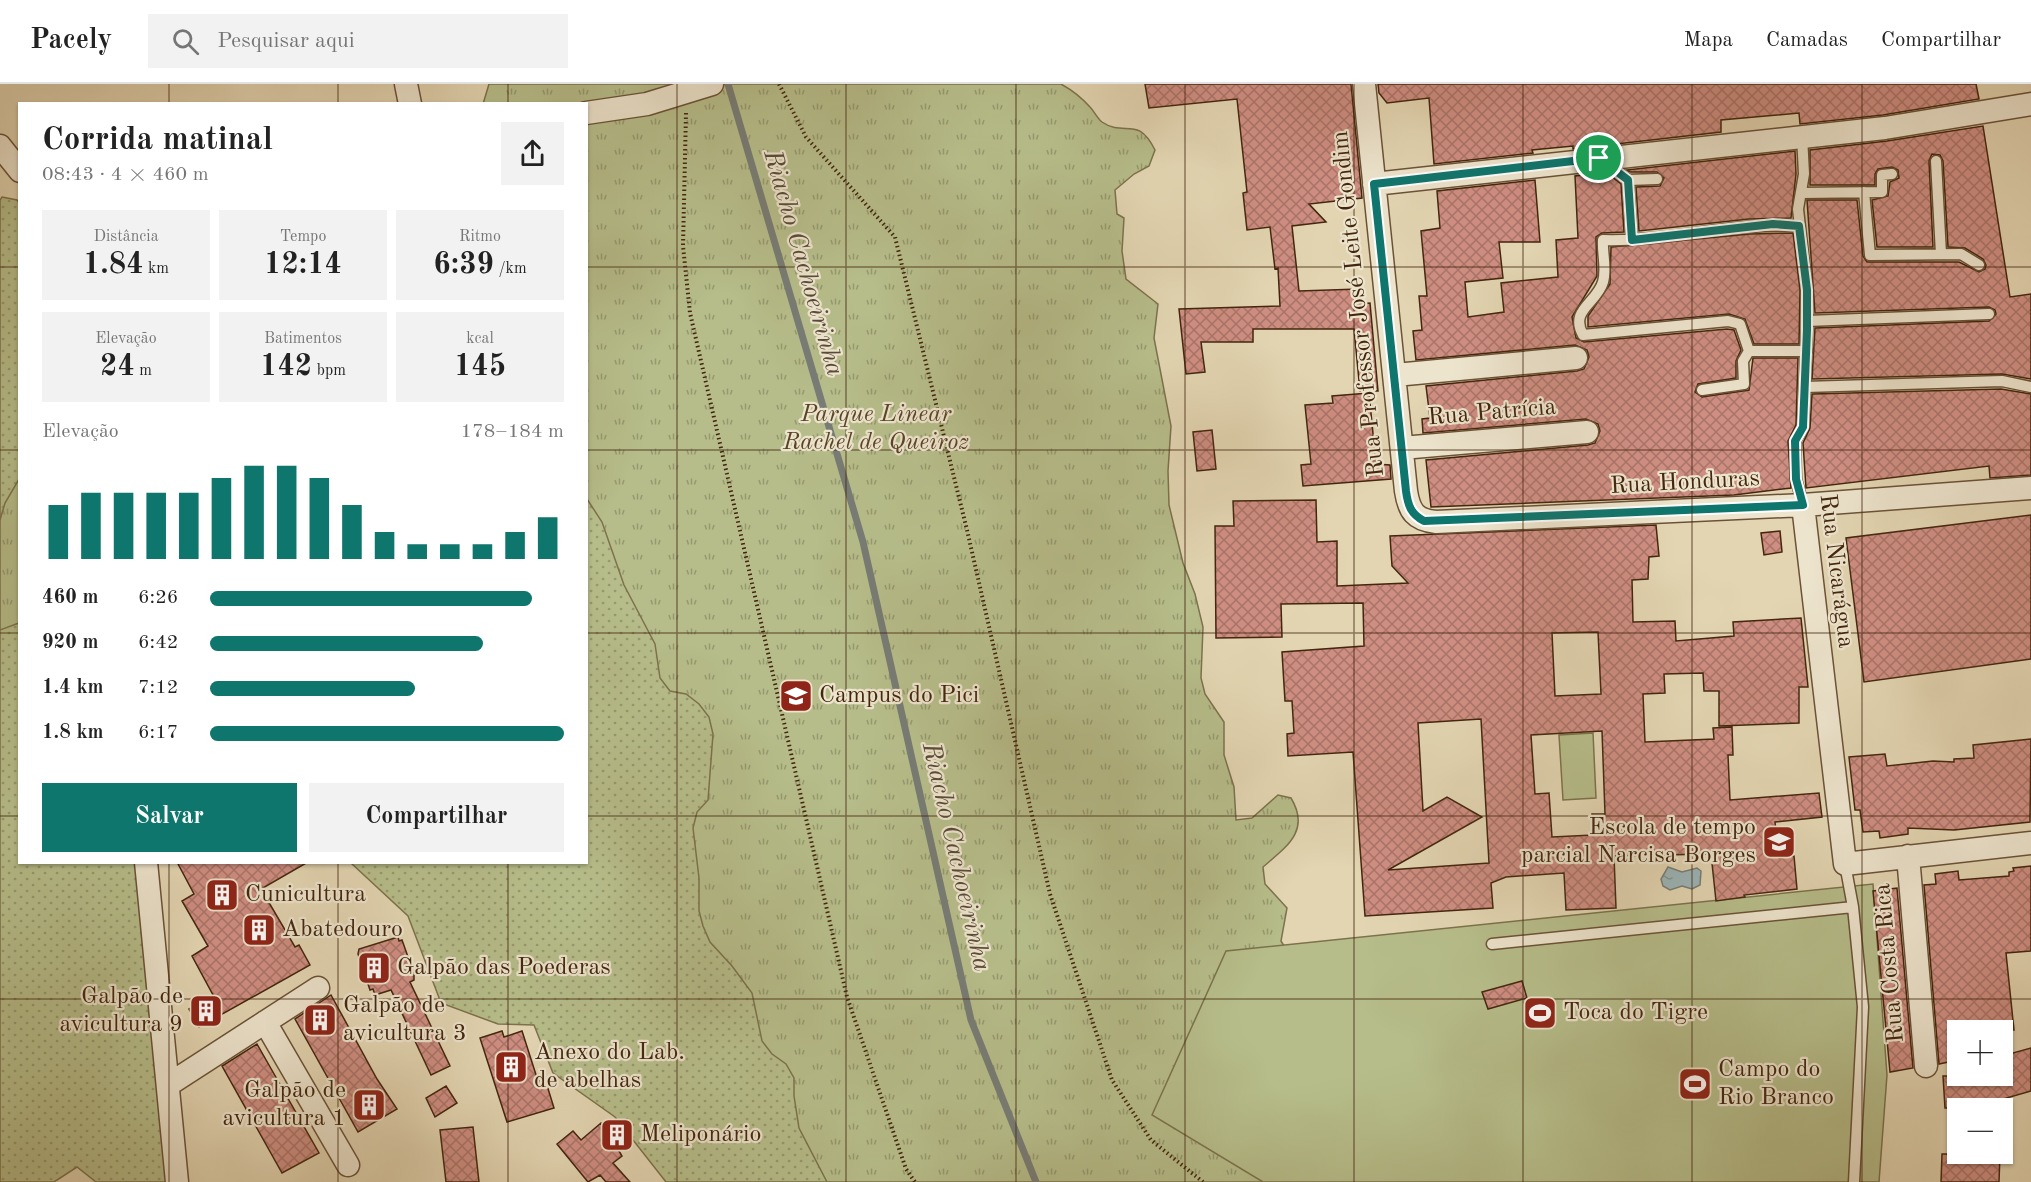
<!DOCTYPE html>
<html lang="pt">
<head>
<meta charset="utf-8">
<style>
	:root { --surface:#fff; --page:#f2f2f2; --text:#222; --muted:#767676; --line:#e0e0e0; --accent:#0f766e }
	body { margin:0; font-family:"Old Standard TT",serif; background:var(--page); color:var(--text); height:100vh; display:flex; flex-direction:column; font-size:22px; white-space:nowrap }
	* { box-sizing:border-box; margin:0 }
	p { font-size:20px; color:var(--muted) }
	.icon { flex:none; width:33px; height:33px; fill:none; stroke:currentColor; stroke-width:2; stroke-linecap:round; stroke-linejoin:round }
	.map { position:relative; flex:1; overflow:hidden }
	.drawer { position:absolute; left:18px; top:18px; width:570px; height:762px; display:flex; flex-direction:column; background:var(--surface); border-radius:0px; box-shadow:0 2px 4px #0004 }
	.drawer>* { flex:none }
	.controls { position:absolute; left:1947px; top:936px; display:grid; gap:12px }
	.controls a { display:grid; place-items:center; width:66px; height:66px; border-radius:0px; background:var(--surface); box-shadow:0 2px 4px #0004; font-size:30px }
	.pin { position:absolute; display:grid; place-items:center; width:51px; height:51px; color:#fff; margin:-26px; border:3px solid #fff; border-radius:50%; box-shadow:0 2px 6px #0007 }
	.round { display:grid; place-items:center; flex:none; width:63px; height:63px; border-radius:0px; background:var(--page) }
	.overview { display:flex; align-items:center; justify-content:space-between; height:102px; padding:0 24px }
	h1 { font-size:33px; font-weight:700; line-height:45px }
	.stats { display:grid; grid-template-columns:repeat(3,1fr); gap:9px; height:102px; padding:6px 24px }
	.stats div { display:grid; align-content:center; border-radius:0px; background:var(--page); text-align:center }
	.stats b { font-size:30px; font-weight:700 }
	.stats small { font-size:16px; font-weight:400 }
	.stats p { font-size:16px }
	.chart { height:168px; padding:12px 24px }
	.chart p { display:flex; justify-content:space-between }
	.chart svg { width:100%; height:108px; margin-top:6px; stroke:var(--accent); stroke-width:6 }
	.button { display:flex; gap:12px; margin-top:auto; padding:12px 24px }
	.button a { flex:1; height:69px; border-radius:0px; background:var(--accent); color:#fff; font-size:24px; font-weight:700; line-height:69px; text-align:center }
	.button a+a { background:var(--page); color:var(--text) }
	ul { padding:0 24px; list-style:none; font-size:20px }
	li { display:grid; grid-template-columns:96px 72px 1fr; align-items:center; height:45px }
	li i { height:15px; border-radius:8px; background:var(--accent) }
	header { display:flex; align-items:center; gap:36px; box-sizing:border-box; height:84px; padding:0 30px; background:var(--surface); border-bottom:2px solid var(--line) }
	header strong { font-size:28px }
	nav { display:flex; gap:33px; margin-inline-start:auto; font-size:21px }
	.search { width:420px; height:54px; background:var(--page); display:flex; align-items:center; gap:15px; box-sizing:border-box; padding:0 21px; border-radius:0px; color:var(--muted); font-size:22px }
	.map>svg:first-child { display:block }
	.grass { fill:url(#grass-dots); stroke:#7c724c; stroke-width:1.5 }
	.park { fill:url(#park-tufts); stroke:#7c724c; stroke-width:1.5 }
	.pitch { fill:#b6bd8a; stroke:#7c724c; stroke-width:1.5 }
	.water { fill:url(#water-ripples); stroke:#787c75; stroke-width:1.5 }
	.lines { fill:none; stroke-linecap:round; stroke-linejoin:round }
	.stream { stroke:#787c75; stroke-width:7 }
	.building { fill:url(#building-cross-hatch); stroke:#43260e; stroke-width:1.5; fill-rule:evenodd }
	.lane-casing { stroke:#6b5237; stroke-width:13 }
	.street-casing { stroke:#6b5237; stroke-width:25 }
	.path { stroke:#43260e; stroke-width:4; stroke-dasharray:1.5 3; stroke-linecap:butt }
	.lane { stroke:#ede4cd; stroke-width:10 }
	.street { stroke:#ede4cd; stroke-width:22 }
	.route-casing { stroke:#fff; stroke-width:12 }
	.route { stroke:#0f766e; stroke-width:8 }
	.grid { fill:none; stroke:#43260e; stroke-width:1.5; stroke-opacity:0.55 }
	.labels { text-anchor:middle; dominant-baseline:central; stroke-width:4.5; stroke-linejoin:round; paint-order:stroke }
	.street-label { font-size:24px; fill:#43260e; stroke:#ede4cd }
	.park-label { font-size:24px; font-style:italic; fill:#5a4427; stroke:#ede4cd }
	.poi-label { font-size:24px; fill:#43260e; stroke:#ede4cd; text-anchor:start }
	.water-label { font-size:26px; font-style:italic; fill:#594a39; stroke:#ede4cd }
</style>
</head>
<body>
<header>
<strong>Pacely</strong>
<div class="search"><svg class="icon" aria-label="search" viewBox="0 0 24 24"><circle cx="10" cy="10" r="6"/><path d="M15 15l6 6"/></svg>Pesquisar aqui</div>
<nav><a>Mapa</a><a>Camadas</a><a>Compartilhar</a></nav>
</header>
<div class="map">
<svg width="2031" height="1098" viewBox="0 0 2031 1098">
	<defs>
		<pattern id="grass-dots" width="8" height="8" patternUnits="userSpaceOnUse" patternTransform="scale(1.5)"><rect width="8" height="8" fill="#b6bd8a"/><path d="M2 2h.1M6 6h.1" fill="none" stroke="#96996f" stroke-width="1.8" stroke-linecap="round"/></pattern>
		<pattern id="park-tufts" width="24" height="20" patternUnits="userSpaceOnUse" patternTransform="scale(1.5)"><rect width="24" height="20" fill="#b6bd8a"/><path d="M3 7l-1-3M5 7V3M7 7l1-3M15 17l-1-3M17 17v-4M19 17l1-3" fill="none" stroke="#96996f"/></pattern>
		<pattern id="water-ripples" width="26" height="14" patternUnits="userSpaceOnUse" patternTransform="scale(1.5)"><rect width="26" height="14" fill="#9bb5b9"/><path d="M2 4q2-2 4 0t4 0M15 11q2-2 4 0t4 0" fill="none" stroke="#809395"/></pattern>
		<pattern id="building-cross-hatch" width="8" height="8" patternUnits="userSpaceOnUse" patternTransform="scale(1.5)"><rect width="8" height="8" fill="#cf8e82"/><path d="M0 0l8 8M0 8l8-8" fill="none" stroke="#aa7469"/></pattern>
	</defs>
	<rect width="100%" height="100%" fill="#e3d5b2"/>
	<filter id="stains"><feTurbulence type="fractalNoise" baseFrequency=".00333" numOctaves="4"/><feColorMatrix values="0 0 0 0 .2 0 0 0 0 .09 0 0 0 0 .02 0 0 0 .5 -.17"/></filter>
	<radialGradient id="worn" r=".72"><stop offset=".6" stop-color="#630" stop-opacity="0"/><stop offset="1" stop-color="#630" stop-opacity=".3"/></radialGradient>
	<path class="grass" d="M2,113L17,116L20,120V778L135,779L167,1098H96L77,1083L54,1098H0V116Z
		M587,250L915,1098H666L615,1033L553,989L534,941L498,940L441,919L408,832L351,779L586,778Z"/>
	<path class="park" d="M489,0H1061C1072,6 1082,14 1090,23C1094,27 1097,34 1102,38C1125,54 1137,30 1155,66L1149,82L1134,90L1115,106L1117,130L1124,134L1122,167L1126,195L1158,220L1154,254L1171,342L1168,387L1169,421L1183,479L1195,510L1203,543L1201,594L1205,610L1224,638V671L1234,703L1236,736L1252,734L1278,711L1291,714C1311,747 1286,763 1263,783L1265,800L1287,824L1281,857L1289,870L1514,1098H827L799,1044L794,1012V994L786,980L772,970L762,957L752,909L732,882L710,858L703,842L699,827V794L693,744L697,728L708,716L713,650L709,633L699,620L686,610L670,607L660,594L655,560L624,501L602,438L587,415L586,20H483Z
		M19,395V539L0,546V436L5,419Z"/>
	<path class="pitch" d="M1593,649L1596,714L1563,716L1559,651Z
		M1873,800L1887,991L1879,1098H1263L1152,1031L1226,867Z"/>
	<path class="water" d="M1668,783L1682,788L1697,784L1701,787L1700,801L1692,805L1682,802L1670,806L1663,802L1661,795Z"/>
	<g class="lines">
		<path class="stream" d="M728,0L863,458L971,936L1036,1098"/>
	</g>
	<path class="building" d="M1145,0H1351L1362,114L1309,120L1326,138L1292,142L1299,207L1359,205L1360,220L1370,219L1378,307H1360L1354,245H1253V258H1201L1205,288L1186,290L1179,225L1280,222L1278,184L1275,185L1270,143L1247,146L1243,109L1247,108L1237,15L1149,24Z
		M1378,0H1976L1979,15L1883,31L1800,40L1799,29L1721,36V48L1573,65V62L1532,66L1533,69L1434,80L1429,14L1387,19L1379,9Z
		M1983,42L2010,213L2031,210V295L2002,290L1812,295L1815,244L1989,237L1996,230L1995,226L1989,223L1815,229L1807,116H1857L1863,172L1867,178H1959L1979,188L1985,185L1986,181L1983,175L1965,164L1948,163L1943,77L1940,71L1932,70L1929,77L1933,163H1877L1872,116L1888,112L1890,98L1899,94L1898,86L1892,83L1878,85L1875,90V101H1810V66L1887,57Z
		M1795,67L1796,90L1791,134L1749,135L1639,147L1636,103L1660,102L1664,94L1657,88H1630L1627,86Z
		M1606,88L1621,100L1624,148L1602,149L1596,153L1597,192L1572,233L1576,254L1584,258L1727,245L1734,246L1741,266L1736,277V294L1698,300L1695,308L1702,313L1749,306L1753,274H1798L1796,341L1788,357L1791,404L1734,411L1431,423L1426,376L1588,361L1595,359L1600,347L1598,340L1586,335L1423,349L1422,335L1430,334L1426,302L1577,287L1584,285L1589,273L1587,266L1575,261L1416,276L1413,247L1422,246L1419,212H1427L1421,147L1440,144L1437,107L1535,96L1540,158H1499L1503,194L1465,198L1468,233L1504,228L1501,199L1558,193L1556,156L1578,154L1575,92Z
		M1793,149L1800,206L1799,260H1754L1745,235L1729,230L1588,243V232L1610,200L1611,163L1750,150Z
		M2001,305L2031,310V391L1990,394L1989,382L1806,404L1803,359L1810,344L1812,310Z
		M1369,309L1376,380L1390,381L1391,395L1303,402L1301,381L1311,380L1305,321L1333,319L1332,312Z
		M1212,346L1216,385L1197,387L1193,348Z
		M1316,416L1317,458L1337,457V502L1408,499L1392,482L1390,452L1656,441L1659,472L1649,473L1648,495L1632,496L1633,538L1675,537L1676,557L1734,552L1733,538L1801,534L1808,603H1799V639L1719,642V607H1704L1703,589L1664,590L1665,609L1643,610L1645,658L1714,655L1713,644L1732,643L1733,671H1728L1730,716L1819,709L1822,733L1775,738L1779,774L1794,772L1797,805L1744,811L1745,813L1716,817L1711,770L1614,772L1616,824L1566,826L1564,789L1506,793L1491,799L1493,824L1365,832L1353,668L1288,672L1287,650L1294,649L1292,617H1285L1282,568L1364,562L1363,519L1281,520L1282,553L1216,554L1215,442H1234L1233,417ZM1598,548L1601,610L1555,612L1552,549ZM1481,635L1489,779L1388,786L1482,733L1447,713L1423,727L1418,639ZM1602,647L1605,730H1592L1593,751L1552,753L1549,709L1535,710L1531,651Z
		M2031,431V575L1864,598L1846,454Z
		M1780,447L1782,468L1764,471L1761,449Z
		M2031,655L2030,738L1954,746L1908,744V750L1880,754L1879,747L1863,748L1860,726H1855L1849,673L1885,670L1887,682L1933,677L1954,678V675L1974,674L1973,661Z
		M177,778H308L261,805L295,863L299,861L310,881L199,943L189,925L213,911L192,872L208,862L182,817L194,810Z
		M2031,782V867L2006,869L2014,946H1958V976L1939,980L1924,801L1936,800L1935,790L1958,787L1959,796L2009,792V788L2014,787L2013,784Z
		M1897,804L1913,984L1890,988L1873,807Z
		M398,853L399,857L402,856L414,890V896L410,898L450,982L431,991L391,906L375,911L373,905L370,906L358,870L359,865Z
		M1522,897L1527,914L1488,925L1482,908Z
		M331,911L377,995L397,1025L358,1048L295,935Z
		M502,947L504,953L522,947L538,997L545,995L554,1024L507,1038L480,954Z
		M257,960L319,1069L282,1089L222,982Z
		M2031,964V1007L2003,1015L2002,1024H1945L1943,992H2002V972Z
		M446,1002L457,1019L435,1033L426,1014Z
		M601,1039L622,1064L619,1067L622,1072L613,1079L630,1098H606L600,1091L588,1098L557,1060L573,1047L581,1056Z
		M473,1043L479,1098H446L440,1046Z
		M1942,1070H2000L1999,1098H1941Z"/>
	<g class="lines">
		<defs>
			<path id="lane" d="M1802,52L1804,90L1798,125L1807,206V245L1803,343L1795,357L1796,395L1803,421
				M1936,77L1941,170
				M1605,78L1628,96L1657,95
				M1628,96L1632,156
				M1864,108L1870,171L1961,170L1979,181
				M1801,109L1882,108V91L1892,90
				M1799,142C1733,138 1668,158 1603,156C1602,169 1607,185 1603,198C1597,219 1569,226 1583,251L1728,237L1740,240L1749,267H1807
				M1807,237L1989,230
				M1805,303L2002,297L2031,303
				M1702,306L1744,300L1743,277L1749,267
				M1845,780L1853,823L1863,923L1854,1098
				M1492,860L1853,823"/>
			<path id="street" d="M406,0L410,20
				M1364,0L1406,407C1409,427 1415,436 1436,438L1803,421L2031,404
				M586,29L647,20L712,0
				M0,62L20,87
				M1374,100L1885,44L2031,20
				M1395,291L1576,274
				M1402,364L1587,348
				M1803,421L1845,780L2031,759
				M1908,772L1926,982
				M146,778L177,1098
				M265,938L348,1081
				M168,1001L318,904"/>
		</defs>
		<use href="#lane" class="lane-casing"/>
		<use href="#street" class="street-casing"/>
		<path class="path" d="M779,0L806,53L895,153L967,446L1050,810L1112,996L1151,1056L1203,1098
			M686,29L683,162L690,229L847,913L906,1085L915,1098"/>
		<use href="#lane" class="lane"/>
		<use href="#street" class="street"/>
	</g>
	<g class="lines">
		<defs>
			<path id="route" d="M1599,74L1628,96L1632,156L1773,140L1799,142L1807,206V246L1803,343L1795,357L1796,395L1803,421L1424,437C1411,430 1408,422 1406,407L1374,100Z"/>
		</defs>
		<use href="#route" class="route-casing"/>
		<use href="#route" class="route"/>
	</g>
	<path class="grid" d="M169,0V20M338,0V20M508,0V20M677,0V1098M846,0V1098M1016,0V1098M1185,0V1098M1354,0V1098M1523,0V1098M1692,0V1098M1862,0V1098M0,183H20M586,183H2031M0,366H20M586,366H2031M0,549H20M586,549H2031M0,732H20M586,732H2031M169,778V1098M338,778V1098M508,778V1098M0,915H2031"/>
	<defs>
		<symbol id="university-square" viewBox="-11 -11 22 22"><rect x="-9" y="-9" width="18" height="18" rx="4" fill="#8f2418" stroke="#ede4cd"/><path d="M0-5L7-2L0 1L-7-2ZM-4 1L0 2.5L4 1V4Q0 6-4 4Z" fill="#fff"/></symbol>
		<symbol id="school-square" viewBox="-11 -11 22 22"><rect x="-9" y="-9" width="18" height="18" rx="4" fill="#8f2418" stroke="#ede4cd"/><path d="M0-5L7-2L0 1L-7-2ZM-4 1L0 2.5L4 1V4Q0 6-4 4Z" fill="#fff"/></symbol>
		<symbol id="building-square" viewBox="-11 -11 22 22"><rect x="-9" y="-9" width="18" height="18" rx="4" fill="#8f2418" stroke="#ede4cd"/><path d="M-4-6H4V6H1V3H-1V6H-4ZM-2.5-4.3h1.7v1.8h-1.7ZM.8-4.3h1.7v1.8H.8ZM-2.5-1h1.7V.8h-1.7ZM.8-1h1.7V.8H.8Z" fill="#fff"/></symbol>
		<symbol id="stadium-square" viewBox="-11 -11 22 22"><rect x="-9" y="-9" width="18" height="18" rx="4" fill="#8f2418" stroke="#ede4cd"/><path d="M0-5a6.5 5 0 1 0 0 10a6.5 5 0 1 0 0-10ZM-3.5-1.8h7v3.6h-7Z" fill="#fff"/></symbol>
	</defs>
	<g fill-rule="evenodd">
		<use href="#university-square" x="777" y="593" width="38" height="38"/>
		<use href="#school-square" x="1760" y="739" width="38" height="38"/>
		<use href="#building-square" x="203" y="792" width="38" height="38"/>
		<use href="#building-square" x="240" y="827" width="38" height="38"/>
		<use href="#building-square" x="355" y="865" width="38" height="38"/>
		<use href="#building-square" x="187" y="908" width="38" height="38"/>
		<use href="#stadium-square" x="1521" y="910" width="38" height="38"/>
		<use href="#building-square" x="301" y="917" width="38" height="38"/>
		<use href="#building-square" x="492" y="964" width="38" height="38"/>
		<use href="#stadium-square" x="1676" y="981" width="38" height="38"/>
		<use href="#building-square" x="350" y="1002" width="38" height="38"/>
		<use href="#building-square" x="598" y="1032" width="38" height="38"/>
	</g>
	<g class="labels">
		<g class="street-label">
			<text transform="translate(1359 220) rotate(-96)">Rua Professor José Leite Gondim</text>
			<text transform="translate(1492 329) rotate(-5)">Rua Patrícia</text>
			<text transform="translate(1685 399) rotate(-3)">Rua Honduras</text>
			<text transform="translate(1836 487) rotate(83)">Rua Nicarágua</text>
			<text transform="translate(1890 879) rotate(-95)">Rua Costa Rica</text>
		</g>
		<g class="park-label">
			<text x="876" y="331">Parque Linear<tspan x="876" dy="28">Rachel de Queiroz</tspan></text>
		</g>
		<g class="poi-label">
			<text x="819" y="612">Campus do Pici</text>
			<text x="1756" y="744" text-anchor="end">Escola de tempo<tspan x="1756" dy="28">parcial Narcisa Borges</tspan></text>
			<text x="245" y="811">Cunicultura</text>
			<text x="282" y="846">Abatedouro</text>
			<text x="397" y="884">Galpão das Poederas</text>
			<text x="183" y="913" text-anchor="end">Galpão de<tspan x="183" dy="28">avicultura 9</tspan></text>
			<text x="343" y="922">Galpão de<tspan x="343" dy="28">avicultura 3</tspan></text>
			<text x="1563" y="929">Toca do Tigre</text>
			<text x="534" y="969">Anexo do Lab.<tspan x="534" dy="28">de abelhas</tspan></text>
			<text x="1718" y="986">Campo do<tspan x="1718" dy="28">Rio Branco</tspan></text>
			<text x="346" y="1007" text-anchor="end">Galpão de<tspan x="346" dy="28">avicultura 1</tspan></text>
			<text x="640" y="1051">Meliponário</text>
		</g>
		<g class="water-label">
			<text transform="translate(803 179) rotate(74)">Riacho Cachoeirinha</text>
			<text transform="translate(956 773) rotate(77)">Riacho Cachoeirinha</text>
		</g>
	</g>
	<rect width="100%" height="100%" filter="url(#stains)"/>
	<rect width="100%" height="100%" fill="url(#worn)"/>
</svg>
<div class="controls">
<a>+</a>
<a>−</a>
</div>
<div class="pin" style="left:1599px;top:74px;background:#1e9e55"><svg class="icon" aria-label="arrive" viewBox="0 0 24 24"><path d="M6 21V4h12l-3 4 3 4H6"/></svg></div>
<section class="drawer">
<div class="overview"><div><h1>Corrida matinal</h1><p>08:43 · 4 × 460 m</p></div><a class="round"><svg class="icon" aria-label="share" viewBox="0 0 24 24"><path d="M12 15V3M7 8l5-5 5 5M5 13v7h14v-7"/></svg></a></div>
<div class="stats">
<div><p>Distância</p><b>1.84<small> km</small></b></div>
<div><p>Tempo</p><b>12:14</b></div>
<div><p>Ritmo</p><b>6:39<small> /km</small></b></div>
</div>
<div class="stats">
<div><p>Elevação</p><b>24<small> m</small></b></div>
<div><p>Batimentos</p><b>142<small> bpm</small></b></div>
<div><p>kcal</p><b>145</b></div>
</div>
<div class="chart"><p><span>Elevação</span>178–184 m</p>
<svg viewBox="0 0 160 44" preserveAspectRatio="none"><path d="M5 44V22M15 44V17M25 44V17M35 44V17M45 44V17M55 44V11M65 44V6M75 44V6M85 44V11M95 44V22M105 44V33M115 44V38M125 44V38M135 44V38M145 44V33M155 44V27"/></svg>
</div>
<ul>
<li><b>460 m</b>6:26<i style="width:91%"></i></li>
<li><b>920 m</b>6:42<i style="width:77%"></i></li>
<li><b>1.4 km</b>7:12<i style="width:58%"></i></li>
<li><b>1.8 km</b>6:17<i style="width:100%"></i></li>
</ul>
<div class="button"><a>Salvar</a><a>Compartilhar</a></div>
</section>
</div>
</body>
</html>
